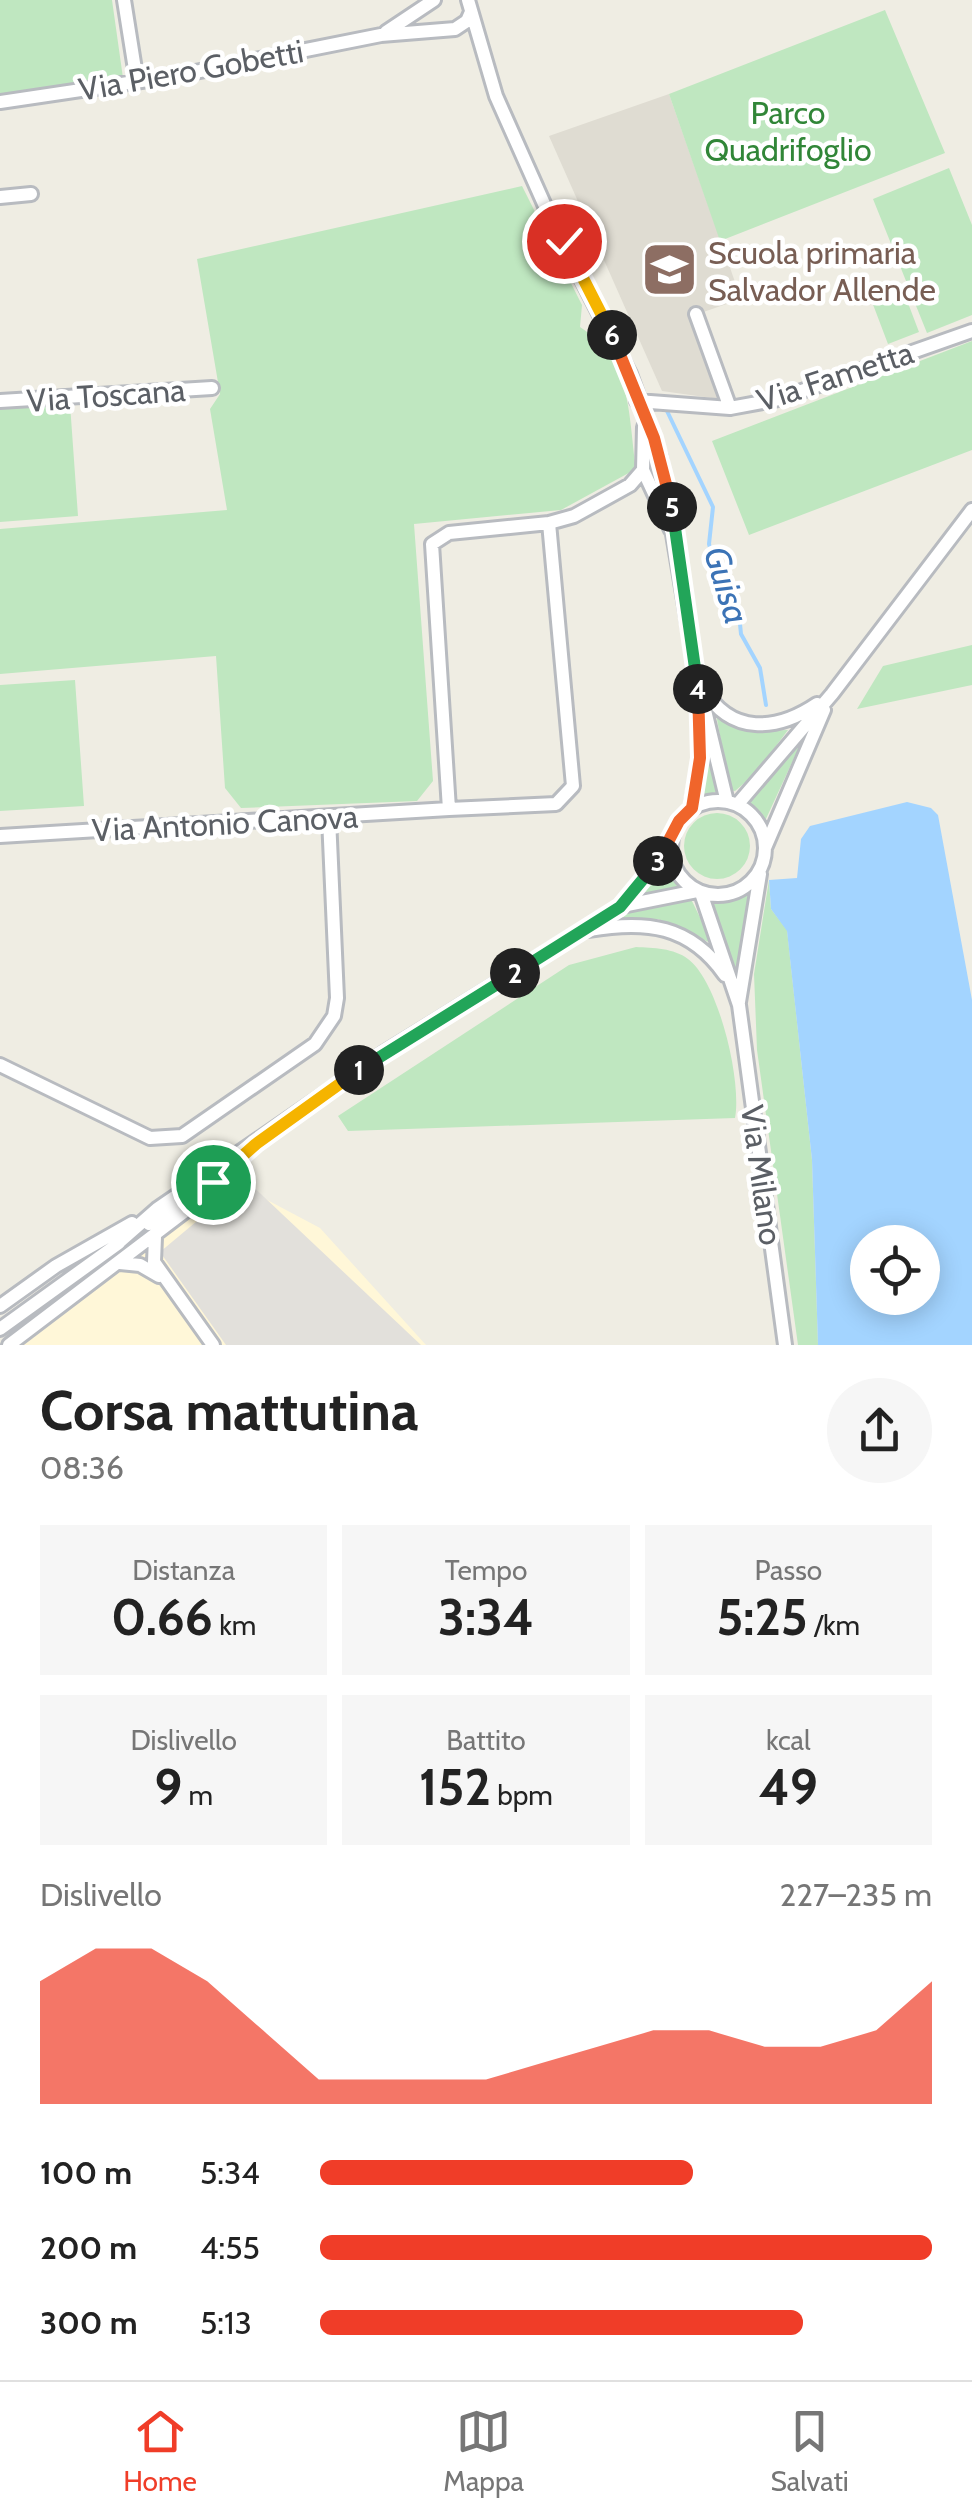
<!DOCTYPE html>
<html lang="it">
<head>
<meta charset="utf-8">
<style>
	:root { --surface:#fff; --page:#f6f6f6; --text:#222; --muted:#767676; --line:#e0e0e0; --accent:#f03d28 }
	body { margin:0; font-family:Cabin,sans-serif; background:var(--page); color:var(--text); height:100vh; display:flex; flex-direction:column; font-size:38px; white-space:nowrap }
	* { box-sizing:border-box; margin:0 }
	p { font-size:32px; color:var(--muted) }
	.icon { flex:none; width:55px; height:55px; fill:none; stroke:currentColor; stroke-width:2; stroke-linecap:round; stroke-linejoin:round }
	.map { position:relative; height:1345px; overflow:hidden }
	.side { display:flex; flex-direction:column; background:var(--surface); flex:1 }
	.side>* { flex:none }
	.tools { position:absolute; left:850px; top:1225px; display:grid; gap:20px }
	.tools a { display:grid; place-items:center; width:90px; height:90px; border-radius:50%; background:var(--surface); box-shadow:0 5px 25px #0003; font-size:50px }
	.pin { position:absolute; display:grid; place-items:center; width:85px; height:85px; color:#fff; margin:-42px; border:5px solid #fff; border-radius:50%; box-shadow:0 2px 10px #0007 }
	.km { position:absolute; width:50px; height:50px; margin:-25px; border-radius:50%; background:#222; color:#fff; font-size:28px; line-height:50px; text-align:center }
	.round { display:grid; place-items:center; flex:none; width:105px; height:105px; border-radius:52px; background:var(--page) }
	.overview { display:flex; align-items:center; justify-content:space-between; height:170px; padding:0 40px }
	h1 { font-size:55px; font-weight:700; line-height:75px }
	.figures { display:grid; grid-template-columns:repeat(3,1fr); gap:15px; height:170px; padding:10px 40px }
	.figures div { display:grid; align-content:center; border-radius:0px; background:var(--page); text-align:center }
	.figures b { font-size:50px; font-weight:700 }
	.figures small { font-size:28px; font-weight:400 }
	.figures p { font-size:28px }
	.chart { height:280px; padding:20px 40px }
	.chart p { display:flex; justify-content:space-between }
	.chart svg { width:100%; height:180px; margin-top:10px; fill:var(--accent); opacity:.7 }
	ul { padding:0 40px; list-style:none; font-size:32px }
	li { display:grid; grid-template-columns:160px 120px 1fr; align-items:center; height:75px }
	li i { height:25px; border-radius:12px; background:var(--accent) }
	.menu { display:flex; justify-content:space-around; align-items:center; height:140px; border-top:2px solid var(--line); background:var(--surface); font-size:28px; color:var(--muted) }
	.menu a { display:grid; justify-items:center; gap:5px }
	.menu .on { color:var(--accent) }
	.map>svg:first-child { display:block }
	.commercial { fill:#fff7d8 }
	.industrial { fill:#e2e0db }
	.education { fill:#dfdcd2 }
	.green { fill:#bfe7c0 }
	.water { fill:#a3d4ff; fill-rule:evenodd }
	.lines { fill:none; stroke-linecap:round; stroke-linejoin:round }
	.stream { stroke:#a3d4ff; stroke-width:4 }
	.minor-casing { stroke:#b8bbc0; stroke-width:18 }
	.minor { stroke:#fff; stroke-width:12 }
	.split-1-casing { stroke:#fff; stroke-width:20 }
	.split-2-casing { stroke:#fff; stroke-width:20 }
	.split-3-casing { stroke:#fff; stroke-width:20 }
	.split-4-casing { stroke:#fff; stroke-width:20 }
	.split-5-casing { stroke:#fff; stroke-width:20 }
	.split-6-casing { stroke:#fff; stroke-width:20 }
	.split-7-casing { stroke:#fff; stroke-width:20 }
	.split-1 { stroke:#f5b400; stroke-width:12 }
	.split-2 { stroke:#22a559; stroke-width:12 }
	.split-3 { stroke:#22a559; stroke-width:12 }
	.split-4 { stroke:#f0652b; stroke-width:12 }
	.split-5 { stroke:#22a559; stroke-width:12 }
	.split-6 { stroke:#f0652b; stroke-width:12 }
	.split-7 { stroke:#f5b400; stroke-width:12 }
	.labels { text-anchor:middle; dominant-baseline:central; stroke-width:9; stroke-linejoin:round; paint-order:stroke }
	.street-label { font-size:32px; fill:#5b5f65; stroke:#fff }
	.park-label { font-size:32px; fill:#318638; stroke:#fff }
	.education-label { font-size:32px; fill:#785e54; stroke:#fff; text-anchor:start }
	.water-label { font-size:35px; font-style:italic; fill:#3b73b6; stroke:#fff }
</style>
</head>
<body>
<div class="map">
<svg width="972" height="1345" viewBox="0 0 972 1345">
	<rect width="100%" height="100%" fill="#efede3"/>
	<path class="commercial" d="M237,1184L320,1228L426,1345H6Z"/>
	<path class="industrial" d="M246,1180L421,1345H226L160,1252Z"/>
	<path class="education" d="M669,94L741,299L689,317L719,399L662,391L549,136Z"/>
	<path class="green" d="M0,0H112L123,78L0,94Z
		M885,10L945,153L720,241L669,94Z
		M949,168L972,225V315L927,333L873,199Z
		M522,186L582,305L580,327C632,361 628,411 636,469L561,510L414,524L433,781L417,801L241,808L225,788L216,656L0,674V529L227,510L210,409L220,394L197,259Z
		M900,282L919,332L888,344L869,294Z
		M972,341V450L749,535L712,441Z
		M70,404L78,516L0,522V409Z
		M972,645V685L857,709L883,666Z
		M75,680L84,806L0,811V685Z
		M716,714L748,731L788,730L755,774L735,791L730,790Z
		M703,732L716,792L699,797Z
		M800,739L801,743L765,821L748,802Z
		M684 846a33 33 0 1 1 66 0a33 33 0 1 1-66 0Z
		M665,860L680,888L638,898L636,895Z
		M769,880L771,909L787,930L812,1160L818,1345H798L757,1050L754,974Z
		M751,886L740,972L738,974L733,972L707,899L731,898Z
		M677,899H691L713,944L658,919L618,921L632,910Z
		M636,947C653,948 674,948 688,959C719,982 742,1082 735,1118L348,1131L338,1116L569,965Z"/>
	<path class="water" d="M907,802L931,808L938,815L972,1000V1345H818L812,1160L787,931L771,909L769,880L797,878L801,839L810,826ZM868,1242H922V1298H868Z"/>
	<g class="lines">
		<path class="stream" d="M667,411L713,507L709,544L715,567L738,604L741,634L760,668L766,705"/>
		<defs>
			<path id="minor" d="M124,0L137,82
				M468,0L496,96L549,215L630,374L660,457L697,677L727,802
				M386,32L434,0
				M0,102L175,76L381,35L455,29L467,21L471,12
				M0,197L31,194
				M696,314L730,408
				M0,401L212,388
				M637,401L730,408L779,399L972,331
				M644,427L643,470L671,530
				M703,688C731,736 777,731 817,704
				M671 848a47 47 0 1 1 94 0a47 47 0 1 1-94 0Z
				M737,805L832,694L972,510
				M449,809L556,804L573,786L549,523
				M691,809L700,758L698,710
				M0,836L449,809L432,544L449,533L549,523L574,516L630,485L643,470
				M765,848L824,710
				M701,893L739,1005L785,1345
				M622,906L697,891
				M589,930C646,920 690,925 725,975
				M739,1002L760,874
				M0,1065L150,1138L182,1136L315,1044L334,1016L337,998L329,818
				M149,1224L220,1177
				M155,1237L154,1262L213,1345
				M116,1245L157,1209L384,1053L620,907L670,845
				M120,1263L140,1265L159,1276
				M0,1306L56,1266L132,1223
				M0,1329L119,1243
				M9,1345L192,1206"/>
		</defs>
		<use href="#minor" class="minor-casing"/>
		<use href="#minor" class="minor"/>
	</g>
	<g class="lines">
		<defs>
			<path id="split-1" d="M213,1182L256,1144L359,1070"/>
			<path id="split-2" d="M359,1070L515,973"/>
			<path id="split-3" d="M515,973L620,907L658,861"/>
			<path id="split-4" d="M658,861L679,821L692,808L700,758L698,689"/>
			<path id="split-5" d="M672,507L698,689"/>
			<path id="split-6" d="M612,335L654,438L672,507"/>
			<path id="split-7" d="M564,241L612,335"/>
		</defs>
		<use href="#split-1" class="split-1-casing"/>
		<use href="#split-2" class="split-2-casing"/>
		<use href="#split-3" class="split-3-casing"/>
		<use href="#split-4" class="split-4-casing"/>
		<use href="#split-5" class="split-5-casing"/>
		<use href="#split-6" class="split-6-casing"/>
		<use href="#split-7" class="split-7-casing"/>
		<use href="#split-1" class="split-1"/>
		<use href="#split-2" class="split-2"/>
		<use href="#split-3" class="split-3"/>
		<use href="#split-4" class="split-4"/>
		<use href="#split-5" class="split-5"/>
		<use href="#split-6" class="split-6"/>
		<use href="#split-7" class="split-7"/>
	</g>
	<defs>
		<symbol id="school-square" viewBox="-11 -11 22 22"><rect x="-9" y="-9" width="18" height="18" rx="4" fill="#8d6e63" stroke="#fff"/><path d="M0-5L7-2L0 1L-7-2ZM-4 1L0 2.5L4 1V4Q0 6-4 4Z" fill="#fff"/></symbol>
	</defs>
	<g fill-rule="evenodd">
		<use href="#school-square" x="638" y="238" width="63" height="63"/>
	</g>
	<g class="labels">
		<g class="street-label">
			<text transform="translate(191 70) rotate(-10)">Via Piero Gobetti</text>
			<text transform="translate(835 376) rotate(-18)">Via Fametta</text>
			<text transform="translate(106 395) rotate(-4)">Via Toscana</text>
			<text transform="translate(225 823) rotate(-3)">Via Antonio Canova</text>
			<text transform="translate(762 1175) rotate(82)">Via Milano</text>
		</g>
		<g class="park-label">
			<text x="788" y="112">Parco<tspan x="788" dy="37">Quadrifoglio</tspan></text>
		</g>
		<g class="education-label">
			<text x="708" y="252">Scuola primaria<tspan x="708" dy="37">Salvador Allende</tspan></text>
		</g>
		<g class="water-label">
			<text transform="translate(727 585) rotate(73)">Guisa</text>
		</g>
	</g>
</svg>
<div class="tools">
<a><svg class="icon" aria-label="locate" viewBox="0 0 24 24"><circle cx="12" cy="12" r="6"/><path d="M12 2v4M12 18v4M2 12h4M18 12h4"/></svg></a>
</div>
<div class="pin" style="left:213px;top:1182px;background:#1e9e55"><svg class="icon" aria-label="arrive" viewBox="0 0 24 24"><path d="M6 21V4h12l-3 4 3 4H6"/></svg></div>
<div class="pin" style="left:564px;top:241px;background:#d93025"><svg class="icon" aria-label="check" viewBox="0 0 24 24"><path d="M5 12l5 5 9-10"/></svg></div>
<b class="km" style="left:359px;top:1070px">1</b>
<b class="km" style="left:515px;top:973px">2</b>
<b class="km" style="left:658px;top:861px">3</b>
<b class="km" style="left:698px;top:689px">4</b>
<b class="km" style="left:672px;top:507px">5</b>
<b class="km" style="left:612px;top:335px">6</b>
</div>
<section class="side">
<div class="overview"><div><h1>Corsa mattutina</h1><p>08:36</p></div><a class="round"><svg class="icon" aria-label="share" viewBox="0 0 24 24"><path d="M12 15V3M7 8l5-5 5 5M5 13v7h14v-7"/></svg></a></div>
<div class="figures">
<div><p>Distanza</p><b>0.66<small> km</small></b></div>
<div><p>Tempo</p><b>3:34</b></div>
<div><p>Passo</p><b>5:25<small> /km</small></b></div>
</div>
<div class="figures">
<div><p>Dislivello</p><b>9<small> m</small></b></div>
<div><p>Battito</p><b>152<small> bpm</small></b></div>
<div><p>kcal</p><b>49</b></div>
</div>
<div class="chart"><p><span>Dislivello</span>227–235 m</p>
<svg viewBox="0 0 160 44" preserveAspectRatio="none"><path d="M0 44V14L10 6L20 6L30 14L40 26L50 38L60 38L70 38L80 38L90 34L100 30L110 26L120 26L130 30L140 30L150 26L160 14V44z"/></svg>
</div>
<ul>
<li><b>100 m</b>5:34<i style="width:61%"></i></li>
<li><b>200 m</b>4:55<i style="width:100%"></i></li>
<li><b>300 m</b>5:13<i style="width:79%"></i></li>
</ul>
</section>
<nav class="menu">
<a class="on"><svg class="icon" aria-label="home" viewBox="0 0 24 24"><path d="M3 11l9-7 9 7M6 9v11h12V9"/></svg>Home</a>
<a><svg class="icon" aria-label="map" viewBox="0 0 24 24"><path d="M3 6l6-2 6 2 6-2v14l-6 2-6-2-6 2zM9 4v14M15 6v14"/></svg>Mappa</a>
<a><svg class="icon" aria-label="saved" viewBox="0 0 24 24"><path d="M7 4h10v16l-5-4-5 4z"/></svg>Salvati</a>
</nav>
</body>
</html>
